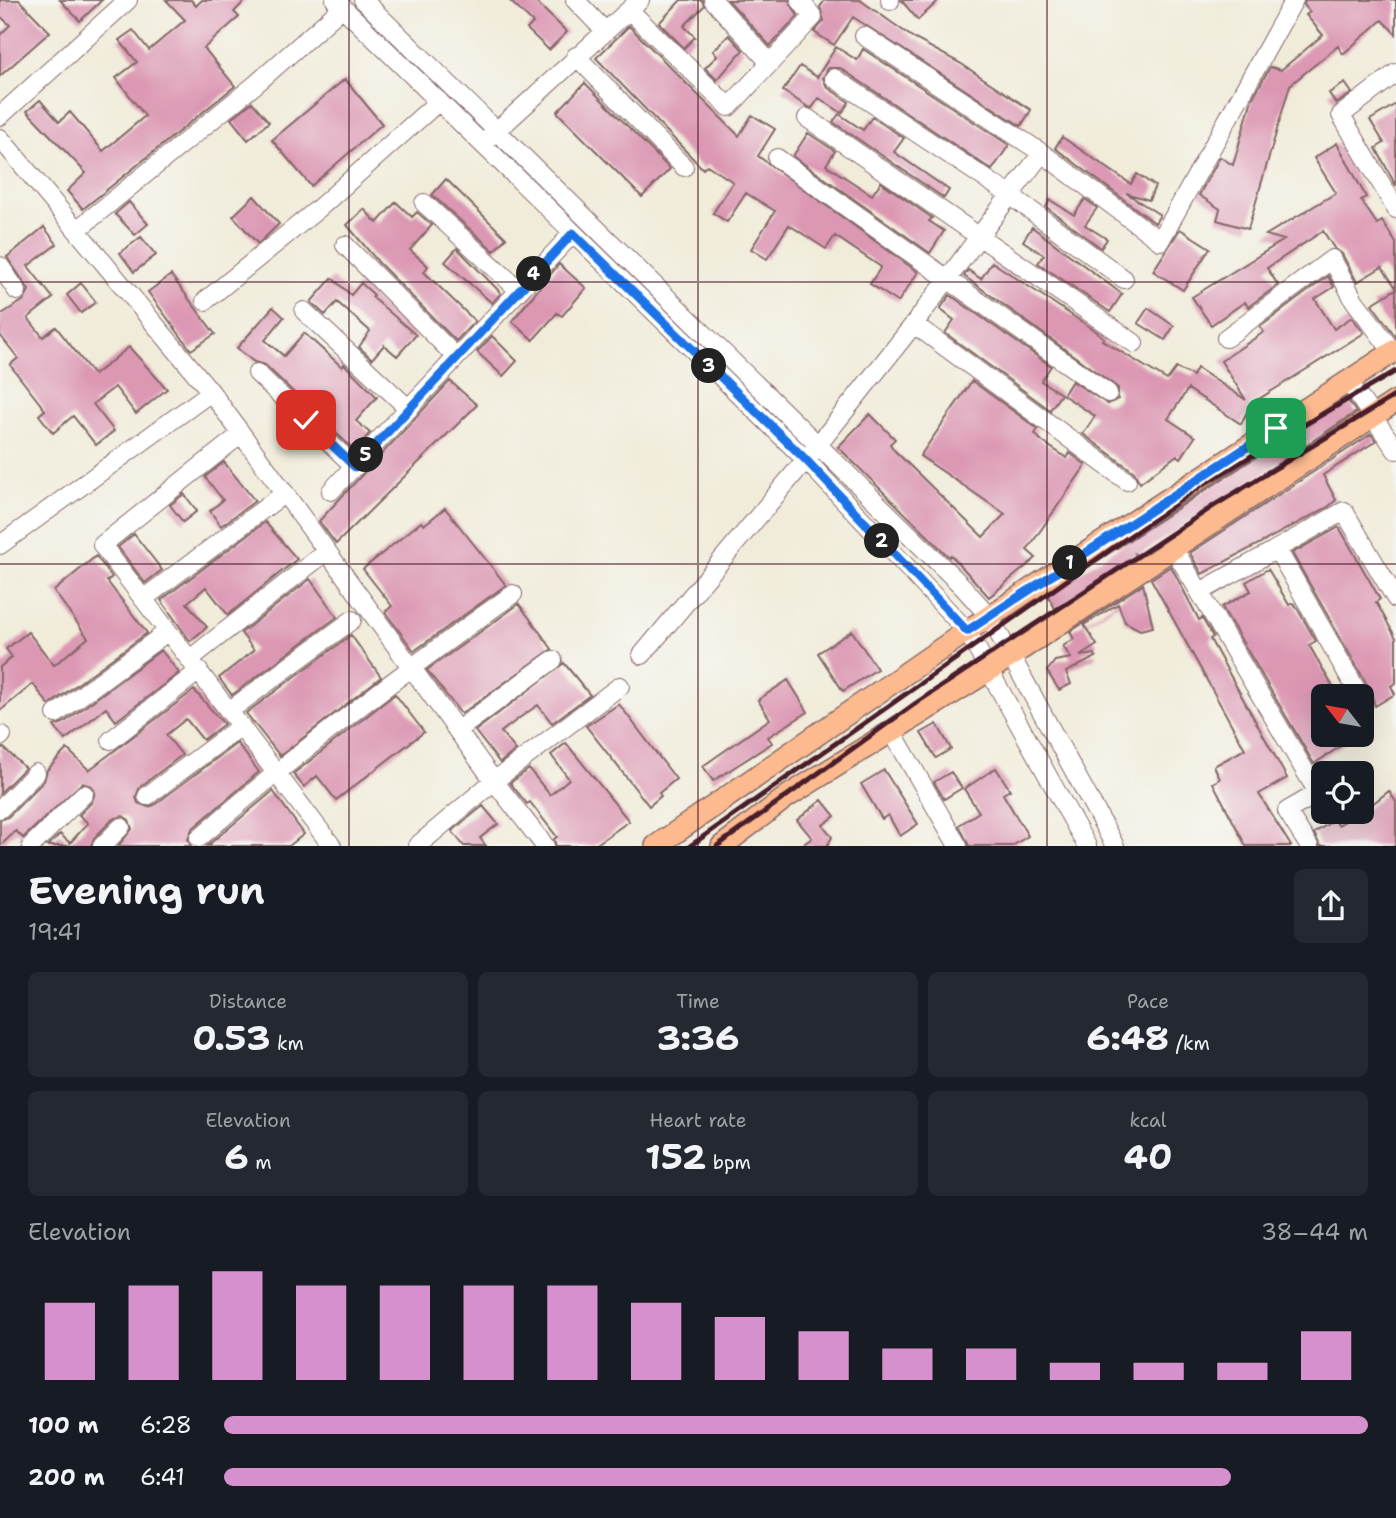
<!DOCTYPE html>
<html lang="en">
<head>
<meta charset="utf-8">
<style>
	:root { --surface:#171b24; --page:#242831; --text:#f1f3f6; --muted:#9ea1a6; --accent:#d690ce }
	body { margin:0; font-family:"Shantell Sans",sans-serif; background:var(--page); color:var(--text); height:100vh; display:flex; flex-direction:column; font-size:26px; white-space:nowrap }
	* { box-sizing:border-box; margin:0 }
	p { font-size:23px; color:var(--muted) }
	.icon { flex:none; width:38px; height:38px; fill:none; stroke:currentColor; stroke-width:2; stroke-linecap:round; stroke-linejoin:round }
	.map { position:relative; height:846px; overflow:hidden }
	.details { display:flex; flex-direction:column; background:var(--surface); flex:1 }
	.details>* { flex:none }
	.needle { width:46px; rotate:301deg }
	.fabs { position:absolute; left:1311px; top:684px; display:grid; gap:14px }
	.fabs a { display:grid; place-items:center; width:63px; height:63px; border-radius:10px; background:var(--surface); box-shadow:0 7px 28px #0002; font-size:35px }
	.pin { position:absolute; display:grid; place-items:center; width:60px; height:60px; color:#fff; margin:-30px; border-radius:14px; box-shadow:0 4px 10px #0006 }
	.km { position:absolute; width:35px; height:35px; margin:-18px; border-radius:50%; background:#222; color:#fff; font-size:19px; line-height:35px; text-align:center }
	.round { display:grid; place-items:center; flex:none; width:74px; height:74px; border-radius:10px; background:var(--page) }
	.headline { display:flex; align-items:center; justify-content:space-between; height:119px; padding:0 28px }
	h1 { font-size:38px; font-weight:700; line-height:52px }
	.metrics { display:grid; grid-template-columns:repeat(3,1fr); gap:10px; height:119px; padding:7px 28px }
	.metrics div { display:grid; align-content:center; border-radius:10px; background:var(--page); text-align:center }
	.metrics b { font-size:35px; font-weight:700 }
	.metrics small { font-size:19px; font-weight:400 }
	.metrics p { font-size:19px }
	.chart { height:196px; padding:14px 28px }
	.chart p { display:flex; justify-content:space-between }
	.chart svg { width:100%; height:126px; margin-top:7px; stroke:var(--accent); stroke-width:6 }
	ul { padding:0 28px; list-style:none; font-size:23px }
	li { display:grid; grid-template-columns:112px 84px 1fr; align-items:center; height:52px }
	li i { height:18px; border-radius:9px; background:var(--accent) }
	.map>svg:first-child { display:block }
	.building { fill:#dc97b3 }
	.lines { fill:none; stroke-linecap:round; stroke-linejoin:round }
	.minor-casing { stroke:#846768; stroke-width:20 }
	.major-casing { stroke:#846768; stroke-width:24 }
	.minor { stroke:#fff; stroke-width:18 }
	.major { stroke:#fcba8e; stroke-width:21 }
	.rail { stroke:#4a1f2b; stroke-width:5 }
	.route-casing { stroke:#fff; stroke-width:14 }
	.route { stroke:#1a73e8; stroke-width:9 }
	.grid { fill:none; stroke:#4a1f2b; stroke-width:2; stroke-opacity:0.55 }
</style>
</head>
<body>
<div class="map">
<svg width="1396" height="846" viewBox="0 0 1396 846">
	<rect width="100%" height="100%" fill="#f6f6f2"/>
	<filter id="ink" filterUnits="userSpaceOnUse"><feTurbulence type="fractalNoise" baseFrequency=".0143" numOctaves="2"/><feDisplacementMap in="SourceGraphic" scale="14" xChannelSelector="R" yChannelSelector="G"/><feConvolveMatrix kernelMatrix="1 2 1 2 8 2 1 2 1" color-interpolation-filters="sRGB"/></filter>
	<filter id="wash" filterUnits="userSpaceOnUse"><feTurbulence type="fractalNoise" baseFrequency=".00686" numOctaves="4" result="noise"/><feDisplacementMap in="SourceGraphic" scale="28" xChannelSelector="R" yChannelSelector="G"/><feGaussianBlur stdDeviation="1.57" result="paint"/><feColorMatrix in="noise" values="0 0 0 0 0 0 0 0 0 0 0 0 0 0 0 0 0 1.4 0 .05"/><feComposite in="paint" operator="in"/></filter>
	<g filter="url(#wash)">
		<rect width="100%" height="100%" fill="#f1ecda"/>
		<g id="blocks">
			<path class="building" d="M0,0H19L50,32L0,76V35L10,25L0,16Z
				M60,0H102L80,21Z
				M166,0H191L196,6L202,0H246L234,12L239,17L204,48L235,86L83,209L67,191L86,173L27,111L40,100L59,122L70,112L103,151L145,116L116,78L137,62L119,40L133,30L149,50L185,20Z
				M509,0H534L567,32L549,50L527,29L533,23Z
				M681,0H702L704,6L684,26L695,37L684,48L659,23Z
				M728,0H789L798,16L770,46Z
				M825,0H860L915,39L960,63L1031,110L1021,126L853,17L834,45L814,32L824,21L820,7Z
				M901,0H939L918,20Z
				M1305,0H1396V34L1382,20L1343,54L1338,46L1290,85L1248,229L1217,220L1220,209L1199,195L1220,157L1233,165L1252,99L1270,67L1281,70L1323,35L1306,15L1310,12L1304,5Z
				M629,26L739,136L752,115L775,129L758,156L918,272L898,302L870,284L881,267L835,236L826,249L789,225L767,259L751,249L775,211L746,193L727,222L713,213L733,182L707,165L703,169L596,58Z
				M729,35L743,50L717,80L705,68L717,56L713,51Z
				M836,47L857,60L863,49L1009,145L992,170L840,68H828L823,78L827,87L849,102L842,113L819,98L812,108L808,107L783,91L800,66L817,77Z
				M345,79L382,124L311,186L272,140Z
				M585,83L670,169L642,197L557,112Z
				M1345,83L1352,93L1336,104L1329,93Z
				M252,102L269,122L248,140L231,119Z
				M1396,104V186L1376,148L1384,143L1370,120Z
				M839,114L863,130L872,117L904,138L894,152L949,190L944,198L833,122Z
				M808,133L835,151L826,165L872,195L881,182L932,218L929,221L944,231L930,253L793,156Z
				M1062,137L1131,184L1137,174L1155,186L1149,200L1126,193L1160,215L1155,223L1055,148Z
				M1337,143L1366,197L1361,200L1377,224L1382,221L1396,243V288L1382,267L1357,282L1342,254L1334,248L1323,231L1267,268L1278,285L1248,307L1245,302L1211,325L1192,297L1284,240L1266,235L1336,193L1314,158Z
				M446,179L506,238L494,251L432,195Z
				M254,196L279,224L258,244L233,216Z
				M1085,199L1097,208L1085,225L1107,239L1101,248L1046,207L1050,200L1074,215Z
				M129,202L148,224L135,235L115,214Z
				M396,202L412,217L417,212L432,225L410,250L428,266L424,272L475,321L456,341L379,263L347,225L364,209L377,223Z
				M44,227L57,244L28,266L53,298L28,318L43,337L56,327L94,375L129,347L167,389L136,414L115,387L93,404L114,431L96,445L73,416L53,433L39,415L45,410L10,365L18,358L0,335V315L24,300L29,290L7,257Z
				M1032,227L1122,294L1110,312L1038,263L1044,255L1023,241Z
				M1180,229L1210,248L1183,290L1153,271Z
				M141,237L156,255L134,272L120,253Z
				M457,248L501,293L492,303L445,262Z
				M992,262L1097,332L1104,338L1102,340L1167,380L1176,368L1193,376L1197,368L1246,400L1221,361L1264,332L1260,327L1328,276L1334,287L1315,299L1334,329L1352,317L1364,333L1251,404L1241,424L1188,389L1168,419L1195,437L1181,458L1177,455L1140,483L1134,472L1083,434L1095,416L1063,395L1072,381L1108,404L1118,399V388L964,276L968,270L981,279Z
				M559,264L586,288L562,316L557,313L533,340L512,321Z
				M171,275L215,334L191,350L148,292Z
				M332,278L351,295L361,283L374,295L372,297L416,335L397,356L384,345L372,359L359,347L370,331L337,302L325,315L311,302Z
				M81,283L96,302L81,313L67,295Z
				M1396,289V337L1372,304Z
				M950,295L1051,366L1041,381L1061,394L1050,410L945,333L954,320L940,309Z
				M273,307L284,317L265,340L284,356L304,333L342,367L344,364L377,397L356,421L370,433L354,450L265,365L254,362L237,348Z
				M1148,308L1174,326L1165,340L1138,323Z
				M492,336L517,361L503,376L477,352Z
				M450,381L477,405L336,544L319,521Z
				M972,381L1038,429L1035,434L1043,442L1067,458L1070,453L1086,465L1027,550L1036,558L989,597L951,555L949,557L838,447L870,414L895,439L890,444L894,450L983,537L1005,514L920,456Z
				M1346,398L1356,412L1138,556L1135,554L1136,557L1056,610L1047,594Z
				M1371,434L1376,441L1323,475L1336,500L1328,507L1202,574L1190,553Z
				M224,462L255,501L221,526L210,511L223,500L205,477Z
				M184,494L197,511L183,522L170,505Z
				M445,508L506,585L414,651L385,612L392,606L363,569L421,522L424,525Z
				M265,522L297,559L228,615L206,587L187,603L207,627L190,641L161,600Z
				M1339,527L1380,599L1376,602L1396,638V683L1391,686L1395,694L1375,706L1370,690L1292,553Z
				M134,534L162,570L145,583L118,547Z
				M96,556L112,577L107,581L147,633L49,705L33,684L0,711V667L12,657L6,649L28,632L54,665L88,638L54,591Z
				M1171,566L1199,620L1202,618L1213,637L1210,639L1287,778L1259,794L1291,846H1246L1213,783L1220,779L1214,766L1245,749L1151,579Z
				M1268,569L1289,605L1294,603L1316,641L1309,645L1333,687L1323,693V735H1357L1314,764L1222,607L1251,591L1246,582Z
				M310,579L337,617L232,695L219,678L254,650L241,633Z
				M1143,584L1153,627L1140,630L1125,622L1118,604L1084,625L1097,645L1080,656L1095,654L1096,657L1066,672L1071,684L1059,690L1047,671L1055,661L1071,658L1063,646L1074,639L1070,632Z
				M519,604L552,649L461,714L427,670Z
				M852,631L877,669L843,691L818,653Z
				M351,635L381,677L280,756L246,713Z
				M161,650L179,673L116,721L106,708L65,740L54,726L63,723Z
				M564,663L590,695L552,723L538,705L522,716L501,732L516,750L500,763L475,731Z
				M788,680L808,712L768,737L772,743L713,781L703,766L770,719L758,700Z
				M194,690L224,724L203,740L186,719L166,735L182,755L140,787L136,797L138,803L148,807L154,805L237,743L259,772L192,829L188,839L191,846H118L132,829L129,820L123,816L113,819L94,838L91,846H47L60,834L70,843L88,823L79,815L92,802L95,792L92,786L82,783L23,838L16,831L0,846V820L8,817L44,781L47,770L67,749L89,770Z
				M395,694L424,732L336,800L317,776L304,787L293,774Z
				M619,704L676,779L659,793L661,796L649,806L586,726Z
				M937,724L951,749L936,758L921,733Z
				M566,743L629,821L594,846H556L554,839L557,837L530,802L527,804L510,783L529,769L550,795L569,779L551,755Z
				M0,748H4L25,768L0,793Z
				M996,768L1010,790L1003,794L1028,836L1012,846H969L959,825L979,812L964,789Z
				M884,770L918,824L900,836L888,815L882,819L861,784Z
				M951,772L962,788L944,799L934,782Z
				M273,791L304,834L289,846H207Z
				M1389,791L1396,802V846H1320L1314,833L1334,820L1338,825L1362,812Z
				M822,800L835,816L823,825L832,837L827,846H801L812,838L797,820Z
				M483,806L498,824L480,838L486,846H464L452,831Z"/>
		</g>
	</g>
	<g filter="url(#ink)">
		<use href="#blocks" fill-opacity="0" stroke="#846768" stroke-width="2"/>
		<g class="lines">
			<defs>
				<path id="minor" d="M335,0L806,460L967,631L1087,846
					M363,0L963,587L989,616L1115,846
					M575,0L604,30
					M713,0L770,63
					M890,1V0
					M629,10L729,107L813,17L800,0
					M576,56L684,167
					M1396,73L1341,115L1396,209
					M834,78L1010,195L1042,153L864,36
					M0,116L128,0
					M807,118L1134,343
					M490,137L640,0
					M0,138L211,392L494,781L545,846
					M1042,153L1160,241L1294,0
					M777,158L1108,393
					M424,203L519,290
					M78,229L256,84L343,7
					M345,245L455,356
					M0,266L17,291
					M205,301L318,209L439,101
					M304,311L409,409
					M914,324L1127,481
					M1226,338L1332,259L1354,300L1393,352
					M257,373L355,467
					M1348,381L1396,450
					M240,435L102,545L332,846
					M331,491L573,233
					M0,545L211,392
					M1173,547L1318,793L1287,811L1309,846
					M1277,549L1360,696
					M1200,592L1344,511L1396,599
					M143,599L285,493
					M642,655L818,445L914,324L1010,195L1124,279
					M190,659L327,551
					M229,711L352,620
					M56,714L167,632
					M458,730L553,660
					M891,730L958,846
					M0,737L2,735
					M111,740L199,671
					M147,796L241,726
					M0,809L36,773
					M199,838C299,751 404,671 513,594
					M31,846L84,794
					M102,846L121,827
					M417,846L494,781L620,686"/>
				<path id="major" d="M656,846L967,631L1396,350
					M722,846L788,796L988,671L1396,401"/>
			</defs>
			<use href="#minor" class="minor-casing"/>
			<use href="#major" class="major-casing"/>
			<use href="#minor" class="minor"/>
			<use href="#major" class="major"/>
			<path class="rail" d="M690,846L1202,485L1396,371
				M717,846L916,703L1215,505L1396,395"/>
		</g>
	</g>
	<g class="lines" filter="url(#ink)">
		<defs>
			<path id="route" d="M306,420L355,467L573,233L806,460L967,631L1276,428"/>
		</defs>
		<use href="#route" class="route-casing"/>
		<use href="#route" class="route"/>
	</g>
	<path class="grid" d="M349,0V846M698,0V846M1047,0V846M0,282H1396M0,564H1396"/>
</svg>
<div class="fabs">
<a><svg class="needle" viewBox="-14 -14 28 28"><path d="M0-13l5 13h-10z" fill="#e53935"/><path d="M0 13l5-13h-10z" fill="#9ea1a6"/></svg></a>
<a><svg class="icon" aria-label="locate" viewBox="0 0 24 24"><circle cx="12" cy="12" r="6"/><path d="M12 2v4M12 18v4M2 12h4M18 12h4"/></svg></a>
</div>
<div class="pin" style="left:1276px;top:428px;background:#1e9e55"><svg class="icon" aria-label="arrive" viewBox="0 0 24 24"><path d="M6 21V4h12l-3 4 3 4H6"/></svg></div>
<div class="pin" style="left:306px;top:420px;background:#d93025"><svg class="icon" aria-label="check" viewBox="0 0 24 24"><path d="M5 12l5 5 9-10"/></svg></div>
<b class="km" style="left:1070px;top:563px">1</b>
<b class="km" style="left:882px;top:541px">2</b>
<b class="km" style="left:709px;top:366px">3</b>
<b class="km" style="left:534px;top:274px">4</b>
<b class="km" style="left:366px;top:455px">5</b>
</div>
<section class="details">
<div class="headline"><div><h1>Evening run</h1><p>19:41</p></div><a class="round"><svg class="icon" aria-label="share" viewBox="0 0 24 24"><path d="M12 15V3M7 8l5-5 5 5M5 13v7h14v-7"/></svg></a></div>
<div class="metrics">
<div><p>Distance</p><b>0.53<small> km</small></b></div>
<div><p>Time</p><b>3:36</b></div>
<div><p>Pace</p><b>6:48<small> /km</small></b></div>
</div>
<div class="metrics">
<div><p>Elevation</p><b>6<small> m</small></b></div>
<div><p>Heart rate</p><b>152<small> bpm</small></b></div>
<div><p>kcal</p><b>40</b></div>
</div>
<div class="chart"><p><span>Elevation</span>38–44 m</p>
<svg viewBox="0 0 160 44" preserveAspectRatio="none"><path d="M5 44V17M15 44V11M25 44V6M35 44V11M45 44V11M55 44V11M65 44V11M75 44V17M85 44V22M95 44V27M105 44V33M115 44V33M125 44V38M135 44V38M145 44V38M155 44V27"/></svg>
</div>
<ul>
<li><b>100 m</b>6:28<i style="width:100%"></i></li>
<li><b>200 m</b>6:41<i style="width:88%"></i></li>
</ul>
</section>
</body>
</html>
